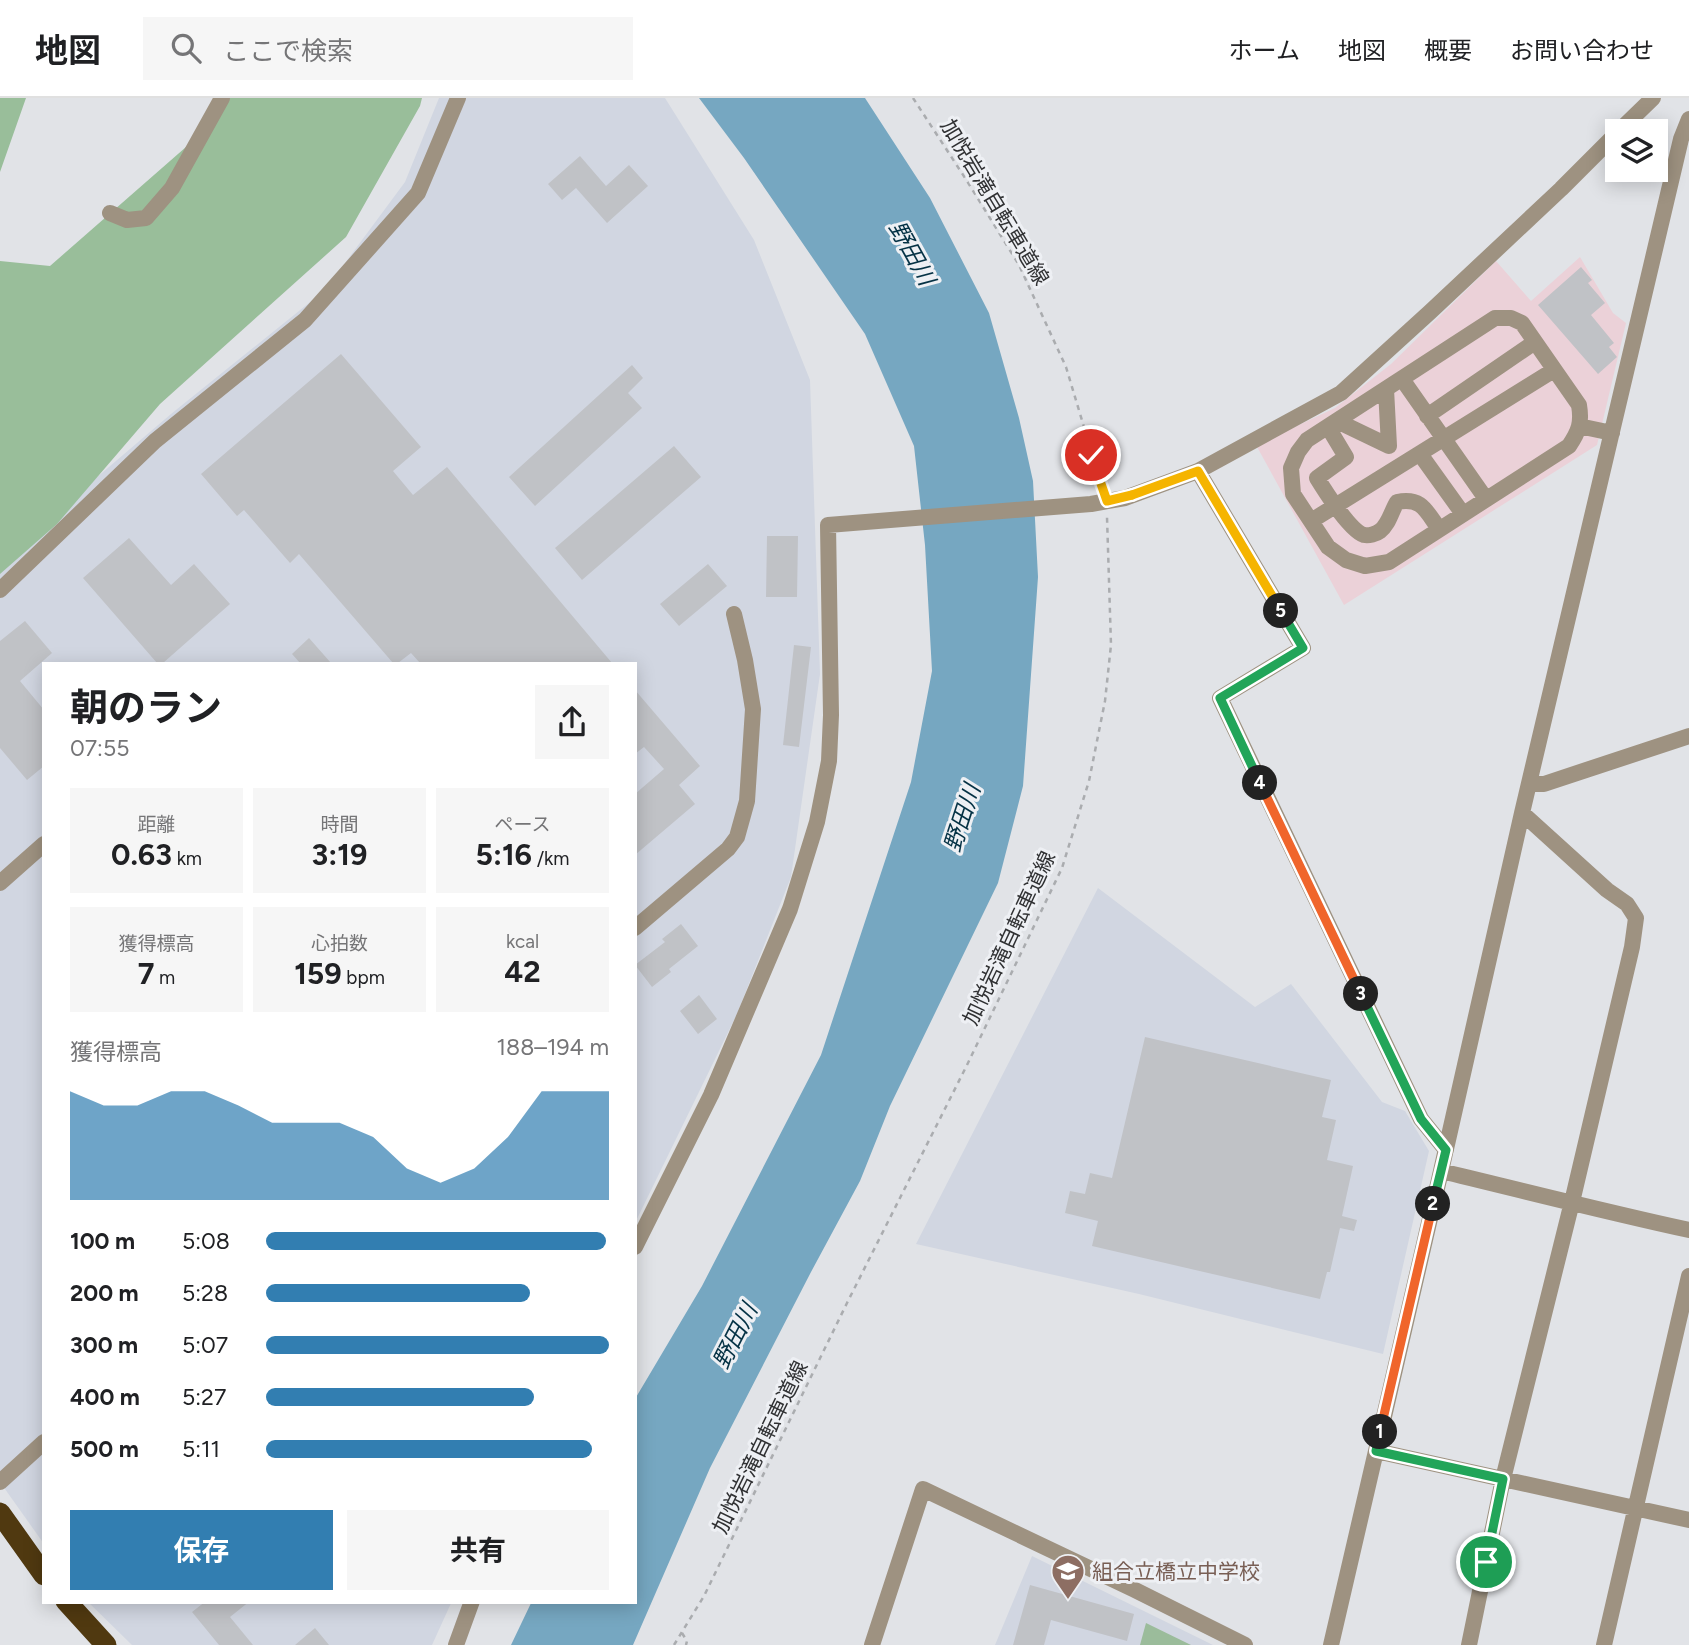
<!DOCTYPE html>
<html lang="ja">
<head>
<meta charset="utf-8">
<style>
	:root { --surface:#fff; --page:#f6f6f6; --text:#202124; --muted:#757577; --line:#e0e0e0; --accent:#327eb1 }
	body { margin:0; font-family:Figtree,"Noto Sans JP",sans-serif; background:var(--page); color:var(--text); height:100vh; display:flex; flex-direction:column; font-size:26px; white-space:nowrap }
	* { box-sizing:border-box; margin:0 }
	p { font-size:23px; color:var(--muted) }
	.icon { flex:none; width:38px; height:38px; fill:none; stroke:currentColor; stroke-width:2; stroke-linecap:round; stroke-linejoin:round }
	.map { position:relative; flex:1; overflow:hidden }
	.side { position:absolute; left:42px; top:564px; width:595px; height:942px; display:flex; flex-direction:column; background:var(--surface); border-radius:0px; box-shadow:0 4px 18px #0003 }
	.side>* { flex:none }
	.buttons { position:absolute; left:1605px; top:21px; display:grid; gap:14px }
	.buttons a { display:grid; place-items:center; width:63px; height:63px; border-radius:0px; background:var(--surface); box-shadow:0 4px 18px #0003; font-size:35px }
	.pin { position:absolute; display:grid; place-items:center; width:60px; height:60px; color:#fff; margin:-30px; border:4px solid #fff; border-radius:50%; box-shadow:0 2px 7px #0007 }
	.km { position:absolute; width:35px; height:35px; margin:-18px; border-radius:50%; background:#222; color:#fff; font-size:19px; line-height:35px; text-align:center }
	.round { display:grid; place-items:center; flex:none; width:74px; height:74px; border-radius:0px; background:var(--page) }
	.summary { display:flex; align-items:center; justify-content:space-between; height:119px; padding:0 28px }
	h1 { font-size:38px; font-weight:700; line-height:52px }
	.stats { display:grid; grid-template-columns:repeat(3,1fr); gap:10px; height:119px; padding:7px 28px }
	.stats div { display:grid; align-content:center; border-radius:0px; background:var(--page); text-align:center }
	.stats b { font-size:30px; font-weight:700 }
	.stats small { font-size:19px; font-weight:400 }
	.stats p { font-size:19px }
	.chart { height:196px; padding:14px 28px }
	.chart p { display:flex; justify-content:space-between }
	.chart svg { width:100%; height:126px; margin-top:7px; fill:var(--accent); opacity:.7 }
	.button { display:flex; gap:14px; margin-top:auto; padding:14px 28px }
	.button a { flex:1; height:80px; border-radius:0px; background:var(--accent); color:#fff; font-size:28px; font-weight:700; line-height:80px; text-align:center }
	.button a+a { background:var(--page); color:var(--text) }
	ul { padding:0 28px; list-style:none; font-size:23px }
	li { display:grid; grid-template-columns:112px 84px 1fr; align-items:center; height:52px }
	li i { height:18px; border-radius:9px; background:var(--accent) }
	header { display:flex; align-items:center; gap:42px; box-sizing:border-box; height:98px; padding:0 35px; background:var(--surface); border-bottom:2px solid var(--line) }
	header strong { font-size:33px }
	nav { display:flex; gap:38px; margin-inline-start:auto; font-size:24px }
	.search { width:490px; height:63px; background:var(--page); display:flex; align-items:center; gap:18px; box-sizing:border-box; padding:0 24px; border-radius:0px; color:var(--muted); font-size:26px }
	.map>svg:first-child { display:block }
	.commercial { fill:#ebd1d8 }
	.built { fill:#d1d6e1 }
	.green { fill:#9bbc9b }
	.forest { fill:#99be9a }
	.water { fill:#76a7c1 }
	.building { fill:#c0c2c6 }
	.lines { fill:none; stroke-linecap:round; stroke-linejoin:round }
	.path { stroke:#aaacaf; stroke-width:2.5; stroke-dasharray:5 5; stroke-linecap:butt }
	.minor { stroke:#9e9281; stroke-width:16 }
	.highway { stroke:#503910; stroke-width:21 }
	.split-1-casing { stroke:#fff; stroke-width:14 }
	.split-2-casing { stroke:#fff; stroke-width:14 }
	.split-3-casing { stroke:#fff; stroke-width:14 }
	.split-4-casing { stroke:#fff; stroke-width:14 }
	.split-5-casing { stroke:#fff; stroke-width:14 }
	.split-6-casing { stroke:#fff; stroke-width:14 }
	.split-7-casing { stroke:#fff; stroke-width:14 }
	.split-1 { stroke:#22a559; stroke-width:9 }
	.split-2 { stroke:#f0652b; stroke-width:9 }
	.split-3 { stroke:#22a559; stroke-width:9 }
	.split-4 { stroke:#f0652b; stroke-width:9 }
	.split-5 { stroke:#22a559; stroke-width:9 }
	.split-6 { stroke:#f5b400; stroke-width:9 }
	.split-7 { stroke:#f5b400; stroke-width:9 }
	.labels { text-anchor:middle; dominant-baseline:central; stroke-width:6; stroke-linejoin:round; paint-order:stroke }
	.street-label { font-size:21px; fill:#303133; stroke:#eef0f4 }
	.education-label { font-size:21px; fill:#785e54; stroke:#eef0f4; text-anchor:start }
	.water-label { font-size:23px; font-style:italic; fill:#053245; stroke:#eef0f4 }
</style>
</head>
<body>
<header>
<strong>地図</strong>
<div class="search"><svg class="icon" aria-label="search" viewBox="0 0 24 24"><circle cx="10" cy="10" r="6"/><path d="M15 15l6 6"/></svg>ここで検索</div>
<nav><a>ホーム</a><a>地図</a><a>概要</a><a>お問い合わせ</a></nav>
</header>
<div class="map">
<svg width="1689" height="1547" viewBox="0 0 1689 1547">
	<rect width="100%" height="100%" fill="#e1e3e7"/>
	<path class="commercial" d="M1580,159L1613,215L1626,225L1597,347L1344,507L1256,347L1335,310L1391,266L1496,163L1531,203Z"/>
	<path class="built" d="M439,0H665L754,142L810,282L820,576L791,779L737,916L635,1125V565H44V1446L0,1384V462L171,316L325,192L405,84Z
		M1098,790L1255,909L1291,886L1382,1004L1405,1013L1429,1053L1383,1256L1139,1196L916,1146Z
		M1032,1458L1213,1547H995Z
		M87,1503H452L432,1547H132Z"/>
	<path class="green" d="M1146,1525L1191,1547H1140Z"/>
	<path class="forest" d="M0,0H26L0,74Z
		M230,0H422L420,8L346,139L160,306L57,426L0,476V163L50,168L194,42Z"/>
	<path class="water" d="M699,0H865L930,100L989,215L1019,320L1033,383L1038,479L1023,688L998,785L890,1008L860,1083L811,1174L710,1370L633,1547H511L532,1503H635V1301L702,1188L821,957L911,684L932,573L925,447L914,348L865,236L744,60Z"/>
	<path class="building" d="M580,58L606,88L629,67L648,88L607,125L576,90L562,102L548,86Z
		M1581,169L1592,182L1588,185L1605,205L1591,217L1614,245L1609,249L1617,259L1598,276L1538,207Z
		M341,256L421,349L393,373L413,397L447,369L612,565H420L411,555L398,565H393L299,456L290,465L244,412L237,418L201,376Z
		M632,267L643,280L628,295L642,310L535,408L509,379Z
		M674,348L701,379L582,482L555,450Z
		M767,438H798L797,499H766Z
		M129,440L171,487L194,466L230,506L163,565H157L83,480Z
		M708,466L727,488L679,528L660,506Z
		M25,523L52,555L20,583L44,612V668L27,682L0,650V543Z
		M309,540L331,565H300L292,556Z
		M794,547L811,549L799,649L783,647Z
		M635,592L700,668L679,687L695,706L635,757V696L664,671L644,649L635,656Z
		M681,826L698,848L669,871L671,874L652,889L635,867L665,844L662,841Z
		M699,897L717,921L698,936L680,913Z
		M1145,939L1331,982L1322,1019L1336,1022L1327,1062L1353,1068L1342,1118L1357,1122L1354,1133L1340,1130L1330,1174H1327L1320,1201L1092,1148L1098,1123L1065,1115L1070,1093L1085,1096L1090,1075L1112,1080Z
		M1030,1487L1134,1516L1127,1543L1051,1522L1044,1547H1013Z
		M206,1503H250L230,1519L253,1547H219L192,1514Z
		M315,1530L329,1547H295Z"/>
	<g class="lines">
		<path class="path" d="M913,0L967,83L1019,167L1066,269L1102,389
			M682,1535L687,1543L686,1547
			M674,1547L704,1498L847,1205L967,967L1062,770L1089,683L1105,603L1111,547L1107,419"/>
		<path class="minor" d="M1619,33L1653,0
			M110,115L127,122L146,120L172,90L222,0
			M1495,220H1511L1522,225L1579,307C1582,325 1579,333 1569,348L1389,464L1365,468L1346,462L1328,449L1293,396L1291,370L1298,354L1307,342Z
			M1402,281L1486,401
			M1427,318L1535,244
			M1337,323L1389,348L1386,291
			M1579,328L1612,335
			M1328,329L1346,359L1317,380C1325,393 1350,433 1364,437C1369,438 1376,436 1380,433C1389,426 1391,414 1397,404C1422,399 1426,413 1439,431
			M1420,356L1463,416
			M1198,373L1303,550L1220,600L1421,1021L1446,1052
			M1311,423L1554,272
			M0,492L155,343L305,222L418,95L458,0
			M1529,686H1544L1689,638
			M0,785L44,746
			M635,830L728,751L737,739L747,703L753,611L745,562L734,516
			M1441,1073C1524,1093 1606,1114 1689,1132
			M635,1149L711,997L790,811L817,724L829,663L831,617L828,427L1091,406L1125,400L1198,373L1341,295L1430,214L1561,91L1617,35
			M1376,1353L1689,1422
			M0,1384L44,1344
			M456,1547L472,1503
			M872,1547L923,1391L1133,1491L1245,1547
			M1331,1547L1441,1073L1522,715L1681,41L1689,21
			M1469,1547L1503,1381L1572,1104L1632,849L1636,820L1627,806L1607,792L1522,715
			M1604,1547L1689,1178"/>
		<path class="highway" d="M0,1415L44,1477
			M66,1503L106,1547"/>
	</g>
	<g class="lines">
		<defs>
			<path id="split-1" d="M1380,1334L1376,1353L1503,1381L1486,1464"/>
			<path id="split-2" d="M1380,1334L1433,1106"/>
			<path id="split-3" d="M1361,896L1421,1021L1446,1052L1433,1106"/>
			<path id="split-4" d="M1260,685L1361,896"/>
			<path id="split-5" d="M1260,685L1220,600L1303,550L1281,513"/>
			<path id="split-6" d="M1132,397L1198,373L1281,513"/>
			<path id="split-7" d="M1091,357L1107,403L1132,397"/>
		</defs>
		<use href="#split-1" class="split-1-casing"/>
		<use href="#split-2" class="split-2-casing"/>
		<use href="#split-3" class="split-3-casing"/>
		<use href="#split-4" class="split-4-casing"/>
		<use href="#split-5" class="split-5-casing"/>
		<use href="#split-6" class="split-6-casing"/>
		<use href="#split-7" class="split-7-casing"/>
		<use href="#split-1" class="split-1"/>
		<use href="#split-2" class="split-2"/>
		<use href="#split-3" class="split-3"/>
		<use href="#split-4" class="split-4"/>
		<use href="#split-5" class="split-5"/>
		<use href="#split-6" class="split-6"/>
		<use href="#split-7" class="split-7"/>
	</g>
	<defs>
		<symbol id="school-pin" viewBox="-11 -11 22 30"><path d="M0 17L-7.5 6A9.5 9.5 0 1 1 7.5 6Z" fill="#8d6e63" stroke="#eef0f4"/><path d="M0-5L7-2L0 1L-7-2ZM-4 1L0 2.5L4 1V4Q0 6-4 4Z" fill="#fff"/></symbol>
	</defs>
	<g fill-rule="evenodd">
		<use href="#school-pin" x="1049" y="1454" width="38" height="52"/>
	</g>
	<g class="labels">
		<g class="street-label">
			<text transform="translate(995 104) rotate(59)">加悦岩滝自転車道線</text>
			<text transform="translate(1009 840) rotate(-65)">加悦岩滝自転車道線</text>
			<text transform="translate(760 1349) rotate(-64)">加悦岩滝自転車道線</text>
		</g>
		<g class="education-label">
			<text x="1092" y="1473">組合立橋立中学校</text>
		</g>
		<g class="water-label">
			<text transform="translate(912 155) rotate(61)">野田川</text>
			<text transform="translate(962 720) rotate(-72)">野田川</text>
			<text transform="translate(735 1238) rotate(-63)">野田川</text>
		</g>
	</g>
</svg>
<div class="buttons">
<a><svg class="icon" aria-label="layers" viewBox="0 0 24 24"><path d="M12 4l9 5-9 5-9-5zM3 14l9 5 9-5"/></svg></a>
</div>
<div class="pin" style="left:1486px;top:1464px;background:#1e9e55"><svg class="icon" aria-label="arrive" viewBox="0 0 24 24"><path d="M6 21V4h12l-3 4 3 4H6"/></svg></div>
<div class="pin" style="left:1091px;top:357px;background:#d93025"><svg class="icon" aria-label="check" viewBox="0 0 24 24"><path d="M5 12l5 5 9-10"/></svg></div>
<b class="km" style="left:1380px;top:1334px">1</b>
<b class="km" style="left:1433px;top:1106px">2</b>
<b class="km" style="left:1361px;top:896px">3</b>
<b class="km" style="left:1260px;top:685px">4</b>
<b class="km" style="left:1281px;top:513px">5</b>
<section class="side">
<div class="summary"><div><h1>朝のラン</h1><p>07:55</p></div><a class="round"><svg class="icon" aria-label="share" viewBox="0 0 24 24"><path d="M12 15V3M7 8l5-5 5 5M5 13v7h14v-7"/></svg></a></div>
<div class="stats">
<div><p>距離</p><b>0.63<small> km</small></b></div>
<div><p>時間</p><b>3:19</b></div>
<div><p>ペース</p><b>5:16<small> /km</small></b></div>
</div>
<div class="stats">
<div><p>獲得標高</p><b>7<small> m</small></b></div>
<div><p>心拍数</p><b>159<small> bpm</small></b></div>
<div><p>kcal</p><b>42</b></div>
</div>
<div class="chart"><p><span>獲得標高</span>188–194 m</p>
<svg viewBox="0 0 160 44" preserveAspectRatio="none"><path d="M0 44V6L10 11L20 11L30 6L40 6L50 11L60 17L70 17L80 17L90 22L100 33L110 38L120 33L130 22L140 6L150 6L160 6V44z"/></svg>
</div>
<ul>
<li><b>100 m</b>5:08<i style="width:99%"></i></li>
<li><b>200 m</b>5:28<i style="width:77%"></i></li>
<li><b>300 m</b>5:07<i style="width:100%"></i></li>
<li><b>400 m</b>5:27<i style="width:78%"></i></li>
<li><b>500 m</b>5:11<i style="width:95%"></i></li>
</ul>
<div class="button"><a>保存</a><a>共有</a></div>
</section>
</div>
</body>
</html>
